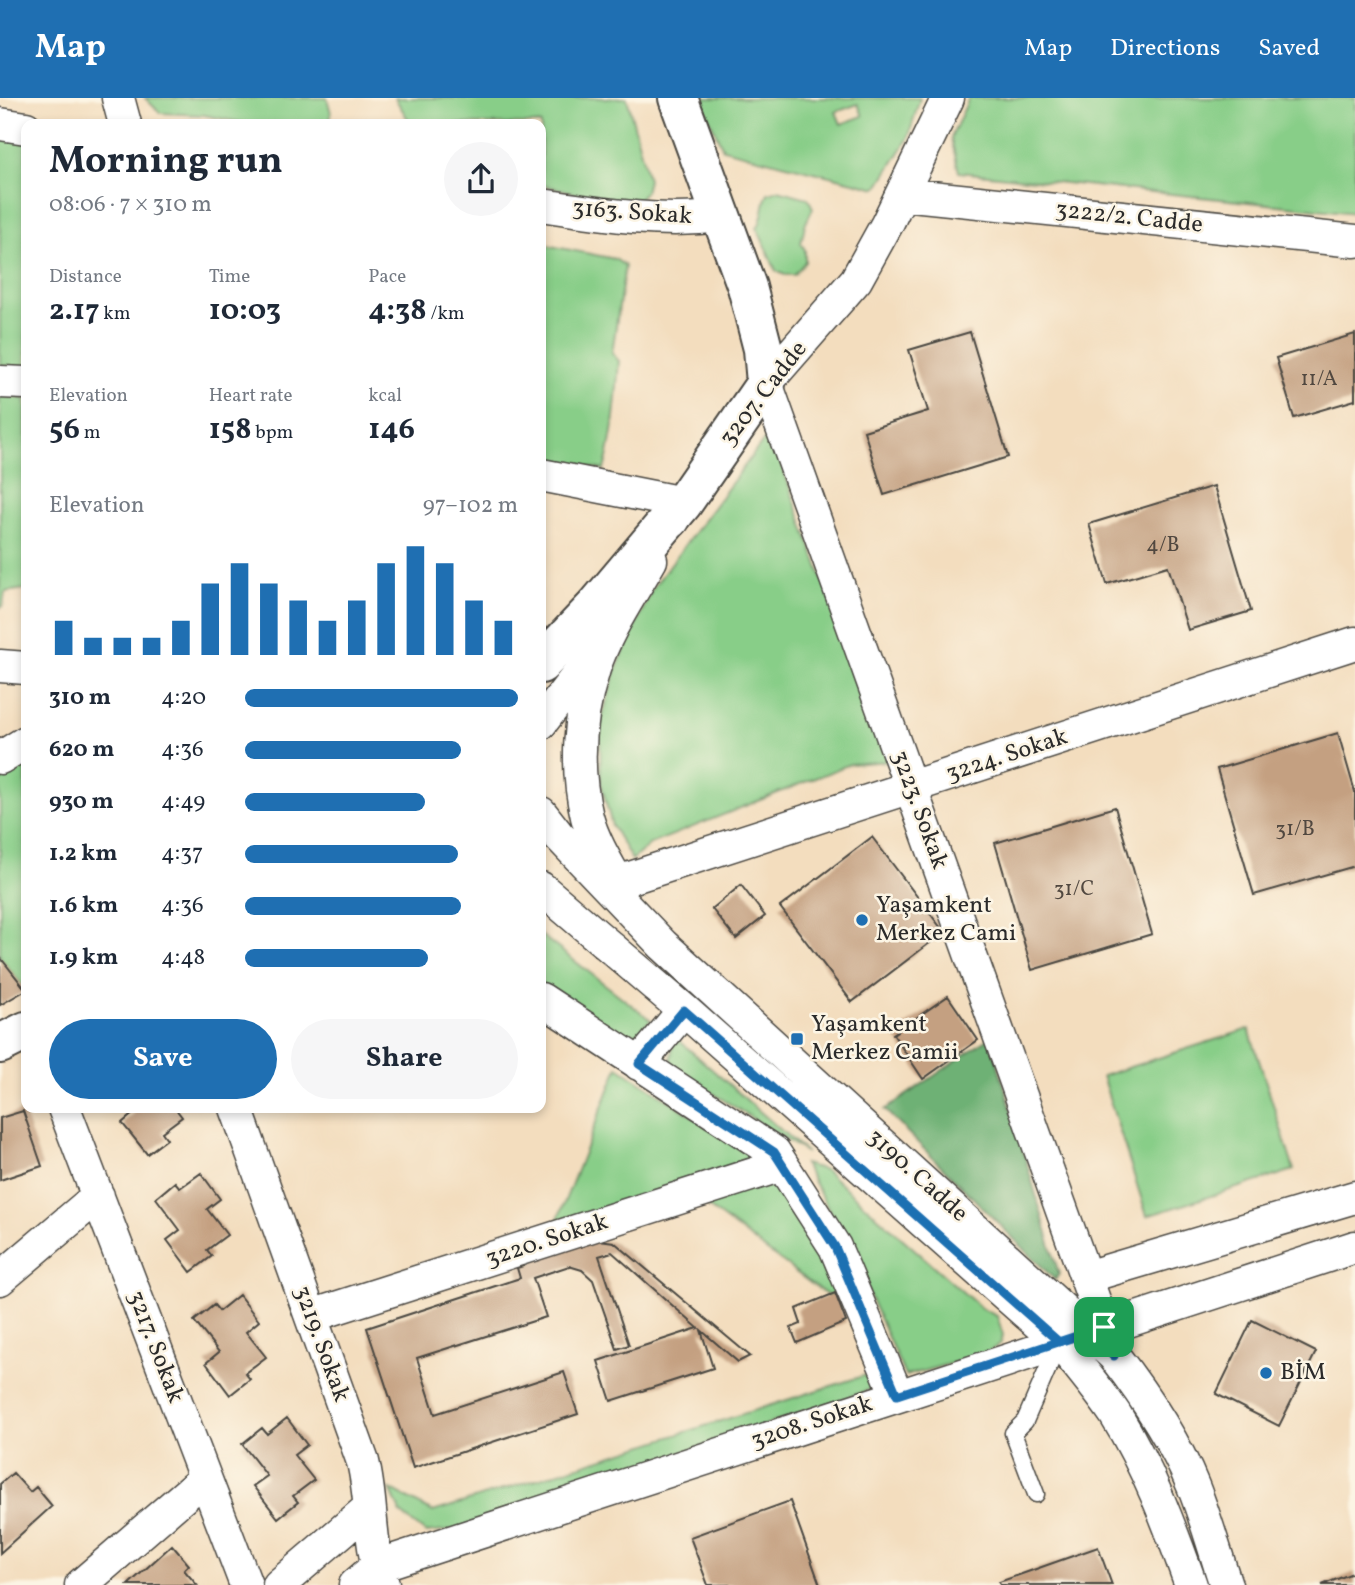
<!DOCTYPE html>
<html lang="en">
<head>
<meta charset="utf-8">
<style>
	:root { --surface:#fff; --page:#f6f6f7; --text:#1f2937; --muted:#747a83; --accent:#1f6fb2 }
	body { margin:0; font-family:Vollkorn,serif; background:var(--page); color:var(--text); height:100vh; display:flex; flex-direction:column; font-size:26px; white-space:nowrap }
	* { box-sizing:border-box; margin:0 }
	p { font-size:23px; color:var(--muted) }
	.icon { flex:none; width:38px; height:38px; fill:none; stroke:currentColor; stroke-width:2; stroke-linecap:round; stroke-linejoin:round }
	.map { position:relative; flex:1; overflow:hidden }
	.drawer { position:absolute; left:21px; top:21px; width:525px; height:994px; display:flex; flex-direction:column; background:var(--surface); border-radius:14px; box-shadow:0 4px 10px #0003 }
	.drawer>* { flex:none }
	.pin { position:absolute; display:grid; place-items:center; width:60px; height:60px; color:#fff; margin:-30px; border-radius:14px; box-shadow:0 4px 10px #0006 }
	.round { display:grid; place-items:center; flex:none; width:74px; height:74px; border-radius:37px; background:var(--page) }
	.overview { display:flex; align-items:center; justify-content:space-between; height:119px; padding:0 28px }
	h1 { font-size:38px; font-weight:700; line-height:52px }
	.metrics { display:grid; grid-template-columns:repeat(3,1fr); gap:10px; height:119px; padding:7px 28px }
	.metrics div { display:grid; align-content:center }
	.metrics b { font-size:30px; font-weight:700 }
	.metrics small { font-size:19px; font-weight:400 }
	.metrics p { font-size:19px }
	.chart { height:196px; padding:14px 28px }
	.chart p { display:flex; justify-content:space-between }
	.chart svg { width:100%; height:126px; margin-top:7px; stroke:var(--accent); stroke-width:6 }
	.cta { display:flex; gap:14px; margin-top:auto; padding:14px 28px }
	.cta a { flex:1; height:80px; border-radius:42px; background:var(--accent); color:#fff; font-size:28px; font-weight:700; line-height:80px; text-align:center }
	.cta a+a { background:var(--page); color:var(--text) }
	ul { padding:0 28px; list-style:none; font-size:23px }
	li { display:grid; grid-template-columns:112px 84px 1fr; align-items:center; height:52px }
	li i { height:18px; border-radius:9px; background:var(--accent) }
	header { display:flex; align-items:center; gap:42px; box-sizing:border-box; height:98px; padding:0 35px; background:var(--accent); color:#fff }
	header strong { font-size:33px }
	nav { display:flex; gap:38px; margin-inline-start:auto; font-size:24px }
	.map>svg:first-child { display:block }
	.green { fill:#88ce88; stroke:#5a7c5a; stroke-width:2; fill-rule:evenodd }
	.forest { fill:#6eb174; stroke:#4c6e50; stroke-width:2 }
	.building { fill:#c4a081 }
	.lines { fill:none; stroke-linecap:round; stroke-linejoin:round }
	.service-casing { stroke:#494641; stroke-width:19 }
	.minor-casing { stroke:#494641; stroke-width:35 }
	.tertiary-casing { stroke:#494641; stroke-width:42 }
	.service { stroke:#fff; stroke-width:16 }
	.minor { stroke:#fff; stroke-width:32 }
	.tertiary { stroke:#fff; stroke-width:38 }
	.route-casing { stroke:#fff; stroke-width:14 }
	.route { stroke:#1f6fb2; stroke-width:9 }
	.poi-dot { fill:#1f6fb2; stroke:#fcf5e5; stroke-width:2.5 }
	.labels { text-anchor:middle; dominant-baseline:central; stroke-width:5; stroke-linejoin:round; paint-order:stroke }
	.number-label { font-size:21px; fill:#514840 }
	.street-label { font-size:24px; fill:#2b2b2b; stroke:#fcf5e5 }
	.poi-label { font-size:24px; fill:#2b2b2b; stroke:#fcf5e5; text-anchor:start }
</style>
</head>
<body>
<header>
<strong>Map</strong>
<nav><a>Map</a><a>Directions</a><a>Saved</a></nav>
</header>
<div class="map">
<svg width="1355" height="1487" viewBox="0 0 1355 1487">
	<rect width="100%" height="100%" fill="#fcf5e5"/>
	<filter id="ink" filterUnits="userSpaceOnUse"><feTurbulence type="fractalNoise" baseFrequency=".0143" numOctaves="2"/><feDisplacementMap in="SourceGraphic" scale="14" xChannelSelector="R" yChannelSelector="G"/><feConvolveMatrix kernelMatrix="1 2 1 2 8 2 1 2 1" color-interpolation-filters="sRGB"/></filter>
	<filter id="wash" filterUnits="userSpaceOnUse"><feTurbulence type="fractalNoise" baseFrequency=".00686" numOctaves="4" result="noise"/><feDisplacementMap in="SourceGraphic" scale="28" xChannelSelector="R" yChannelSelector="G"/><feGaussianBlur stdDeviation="1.57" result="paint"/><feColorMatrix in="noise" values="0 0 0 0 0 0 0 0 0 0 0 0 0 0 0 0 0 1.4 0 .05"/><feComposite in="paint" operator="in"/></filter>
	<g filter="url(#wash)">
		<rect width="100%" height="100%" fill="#f3ddbe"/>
		<path class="green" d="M145,0H327L331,15L330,26H248L204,17L160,15Z
			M395,0H627L648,82L645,94L635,105L604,106L565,92L541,87V26H411Z
			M700,0H920L908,41L877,90L723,51ZM858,6L863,18L841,26L836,14Z
			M969,0H1355V115L959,74L951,40Z
			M0,34L26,36V269L0,267Z
			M778,92L808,100L813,110L805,127L801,145L805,152V164L794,177H785L776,173L757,130C764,121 762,107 768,95Z
			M541,146L615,161L625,168L612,255L619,263C616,300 614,336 604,372L541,359Z
			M0,298L26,301V491L5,494L3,508L0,510Z
			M764,342L777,354L888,663L850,666L650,746L632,762L612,728L601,685L600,626L617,569L652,491Z
			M26,664V885L22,887L0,859V678Z
			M541,837L651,922L629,942L541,886Z
			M1249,931L1294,1072L1147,1118L1102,978Z
			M674,938L807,1055L670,968Z
			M618,969L756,1060L555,1128Z
			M804,1066L825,1072L982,1211L997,1218L1003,1237L1001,1245L986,1256L905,1278L844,1140Z
			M777,1083L816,1142L835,1195L828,1198L700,1103Z
			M866,1277L872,1291L455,1432L426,1435L401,1416L390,1391L433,1414Z"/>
		<path class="forest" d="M990,939L1059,1176L1055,1182L885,1012Z"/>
		<g id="blocks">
			<path class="building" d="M970,234L1008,359L884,397L864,333L928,313L909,252Z
				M1355,236V302L1294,320L1276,260Z
				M1214,388L1251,513L1188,532L1168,468L1107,486L1089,426Z
				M1338,635L1355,694V768L1254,797L1217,671Z
				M1115,709L1152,836L1032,872L995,745Z
				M872,739L944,834L852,904L780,809Z
				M741,787L765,818L736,841L712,811Z
				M0,859L26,892L0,907Z
				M948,898L978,942L923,981L893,936Z
				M132,1010H175L182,1019L162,1034L167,1041L147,1056L122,1025L135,1014Z
				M23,1013L42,1068L0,1082V1020Z
				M201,1075L220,1101L207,1111L227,1137L207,1152L212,1158L191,1174L167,1142L180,1132L156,1100L175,1084L180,1090Z
				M592,1141L614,1144L750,1258L738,1264L701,1232L713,1270L611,1303L598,1263L698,1230L612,1154L599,1158L629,1247L617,1251L593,1182L582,1172L569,1168L533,1180L546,1219L417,1260L435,1316L564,1274L578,1316L413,1370L367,1230L520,1180L517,1170L523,1168L522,1164Z
				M835,1195L846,1224L797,1245L791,1230L801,1226L796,1211Z
				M239,1197L259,1223L246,1234L266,1259L245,1275L250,1281L230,1297L206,1265L219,1254L194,1223L214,1207L219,1213Z
				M1252,1222L1316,1254L1279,1328L1216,1296Z
				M287,1320L307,1347L294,1357L314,1382L293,1398L298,1404L278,1420L253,1388L267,1378L242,1346L262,1330L267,1336Z
				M13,1375L30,1394L36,1389L52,1408L0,1455V1386Z
				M790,1403L820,1487H708L690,1439Z
				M172,1447L189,1467L184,1472L197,1487H128Z
				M1098,1449L1112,1487H1000L999,1484Z
				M1355,1474V1487H1322Z"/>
		</g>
	</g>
	<g filter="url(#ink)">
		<use href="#blocks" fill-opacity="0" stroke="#494641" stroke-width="2"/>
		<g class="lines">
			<defs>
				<path id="service" d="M1036,1396L1013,1335L1025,1323L1058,1247"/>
				<path id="minor" d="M118,0L125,26
					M948,0L887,126L856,182L766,285L1114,1258
					M0,26L26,30
					M902,96L1355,143
					M541,107C601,116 661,126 722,118
					M0,284L26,285
					M541,377L683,405L673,423
					M0,568L26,570
					M541,625L591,560
					M0,660L26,644
					M541,715L559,738L663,847L1114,1258C1145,1298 1174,1341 1193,1388C1206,1420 1215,1454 1226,1487
					M618,784L1355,545
					M619,786C607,765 593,742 587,719C575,670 579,618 594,571C606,533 631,497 651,462
					M541,790L684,912L1059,1244C1079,1268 1098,1291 1115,1316C1148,1369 1170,1428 1191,1487
					M541,901L774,1054L835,1149L897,1297
					M639,966L684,912
					M64,1010L246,1487
					M236,1010L363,1364C373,1405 368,1444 383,1486
					M1086,1179L1355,1099
					M0,1181L98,1098
					M311,1218L782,1067
					M81,1487L205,1380
					M279,1487L369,1410
					M355,1487L377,1468L1355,1149"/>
				<path id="tertiary" d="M541,566L597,507L683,405L766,285L763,251L747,189L678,0
					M0,946L26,933"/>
			</defs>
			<use href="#service" class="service-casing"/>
			<use href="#minor" class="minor-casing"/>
			<use href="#tertiary" class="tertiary-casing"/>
			<use href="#service" class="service"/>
			<use href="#minor" class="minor"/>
			<use href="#tertiary" class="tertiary"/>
		</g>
	</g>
	<g class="lines" filter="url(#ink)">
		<defs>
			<path id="route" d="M1104,1229C1035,1252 966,1275 897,1297L835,1149L774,1054L639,966L684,912L1059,1244L1090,1234L1114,1258L1104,1229"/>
		</defs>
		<use href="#route" class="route-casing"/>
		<use href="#route" class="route"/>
	</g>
	<g class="poi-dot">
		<circle cx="862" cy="822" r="7"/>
		<rect x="790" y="934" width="14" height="14" rx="3.5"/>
		<circle cx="1266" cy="1275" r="7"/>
	</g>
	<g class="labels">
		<g class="number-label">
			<text x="1319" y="281">11/A</text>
			<text x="1163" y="447">4/B</text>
			<text x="1295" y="731">31/B</text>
			<text x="1074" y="791">31/C</text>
		</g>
		<g class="street-label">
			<text transform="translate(632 115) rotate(4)">3163. Sokak</text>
			<text transform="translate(1129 120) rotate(6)">3222/2. Cadde</text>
			<text transform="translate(764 296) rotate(-52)">3207. Cadde</text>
			<text transform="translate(1007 658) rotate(-18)">3224. Sokak</text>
			<text transform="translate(919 712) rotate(70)">3223. Sokak</text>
			<text transform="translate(917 1078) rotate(42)">3190. Cadde</text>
			<text transform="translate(547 1143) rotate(-18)">3220. Sokak</text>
			<text transform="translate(321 1246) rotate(70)">3219. Sokak</text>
			<text transform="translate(155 1249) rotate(69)">3217. Sokak</text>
			<text transform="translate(812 1325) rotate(-18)">3208. Sokak</text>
		</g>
		<g class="poi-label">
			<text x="876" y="808">Yaşamkent<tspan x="876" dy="28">Merkez Cami</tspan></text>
			<text x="811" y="927">Yaşamkent<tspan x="811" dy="28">Merkez Camii</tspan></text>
			<text x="1280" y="1275">BİM</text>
		</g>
	</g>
</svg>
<div class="pin" style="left:1104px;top:1229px;background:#1e9e55"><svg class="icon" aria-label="arrive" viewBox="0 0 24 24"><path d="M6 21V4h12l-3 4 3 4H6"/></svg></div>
<section class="drawer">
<div class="overview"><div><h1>Morning run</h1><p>08:06 · 7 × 310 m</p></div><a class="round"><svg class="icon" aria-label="share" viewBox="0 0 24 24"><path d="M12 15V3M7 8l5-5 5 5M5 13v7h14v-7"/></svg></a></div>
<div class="metrics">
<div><p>Distance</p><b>2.17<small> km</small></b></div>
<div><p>Time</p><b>10:03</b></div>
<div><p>Pace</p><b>4:38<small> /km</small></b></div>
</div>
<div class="metrics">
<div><p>Elevation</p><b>56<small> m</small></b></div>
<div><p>Heart rate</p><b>158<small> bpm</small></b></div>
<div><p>kcal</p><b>146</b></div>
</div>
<div class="chart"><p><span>Elevation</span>97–102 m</p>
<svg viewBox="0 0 160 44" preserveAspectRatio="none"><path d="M5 44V32M15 44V38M25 44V38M35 44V38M45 44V32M55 44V19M65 44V12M75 44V19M85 44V25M95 44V32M105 44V25M115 44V12M125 44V6M135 44V12M145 44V25M155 44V32"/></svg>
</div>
<ul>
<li><b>310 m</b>4:20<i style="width:100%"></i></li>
<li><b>620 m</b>4:36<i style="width:79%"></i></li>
<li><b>930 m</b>4:49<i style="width:66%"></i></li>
<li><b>1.2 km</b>4:37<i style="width:78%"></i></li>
<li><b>1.6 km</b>4:36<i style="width:79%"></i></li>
<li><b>1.9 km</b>4:48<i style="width:67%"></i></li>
</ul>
<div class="cta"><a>Save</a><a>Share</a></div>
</section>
</div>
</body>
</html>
